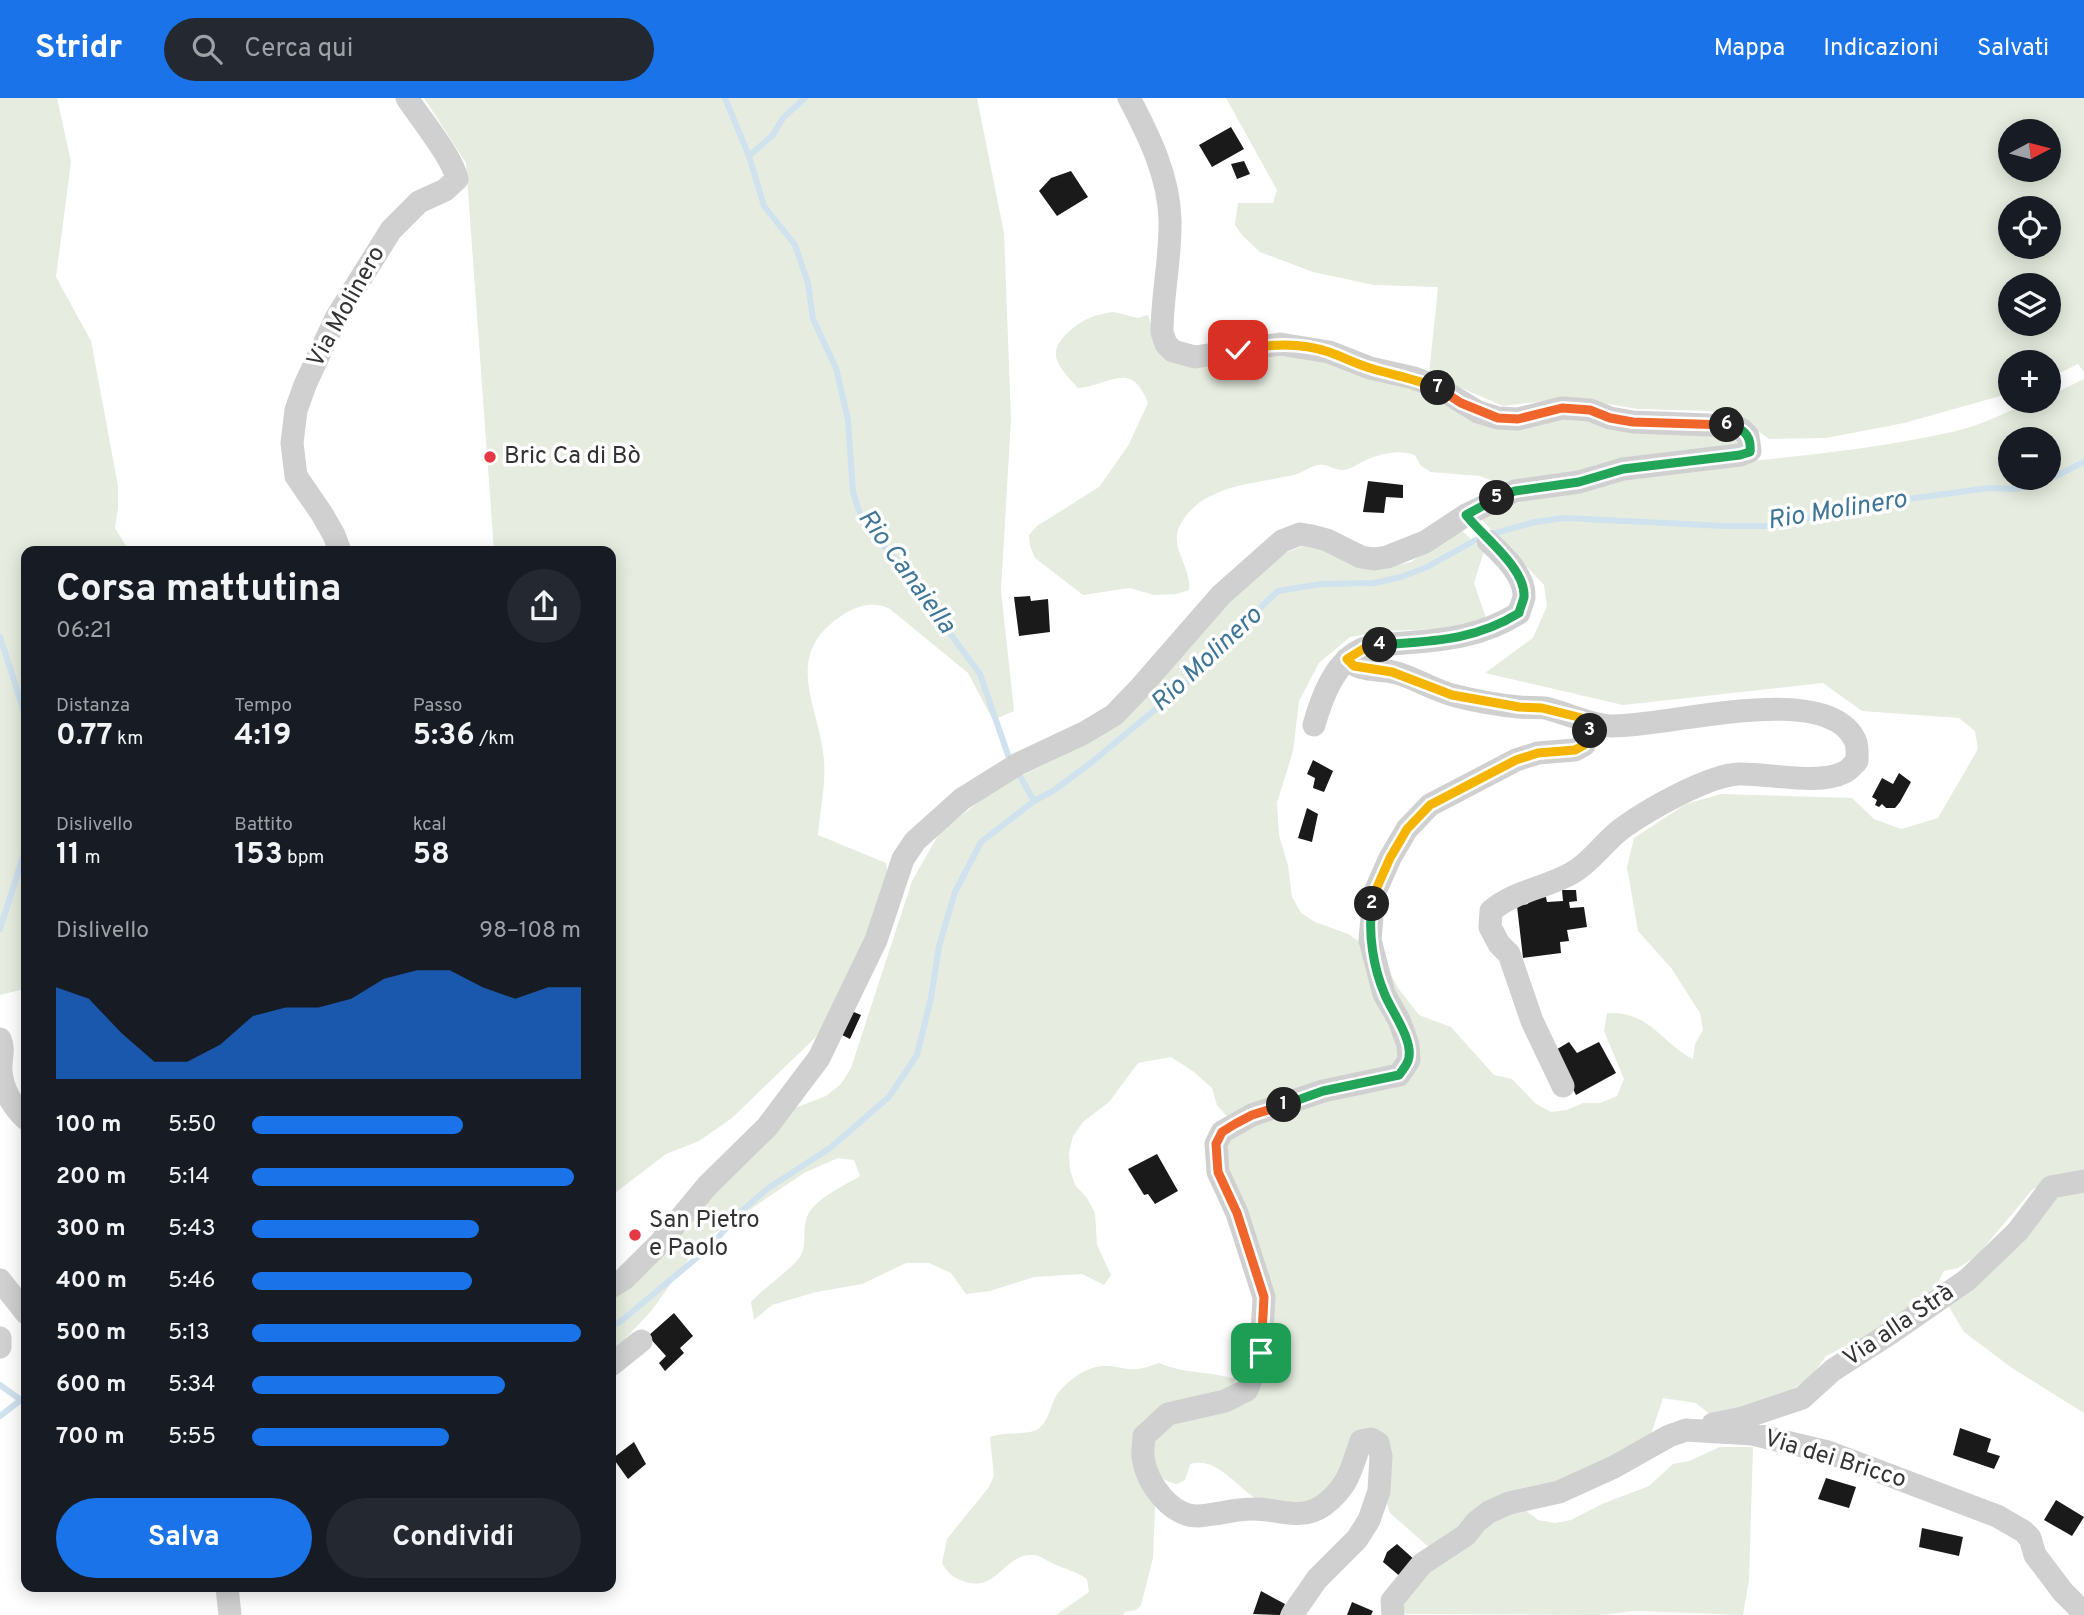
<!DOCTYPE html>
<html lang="it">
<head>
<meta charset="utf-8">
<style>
	:root { --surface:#171b24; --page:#242831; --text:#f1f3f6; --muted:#9ea1a6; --accent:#1a73e8 }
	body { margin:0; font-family:Overpass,sans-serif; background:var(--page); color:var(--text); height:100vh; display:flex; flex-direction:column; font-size:26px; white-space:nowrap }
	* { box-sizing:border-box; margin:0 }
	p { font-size:23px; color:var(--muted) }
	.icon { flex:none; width:38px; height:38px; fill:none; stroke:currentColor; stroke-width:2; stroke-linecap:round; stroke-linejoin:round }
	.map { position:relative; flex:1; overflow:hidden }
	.details { position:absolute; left:21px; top:448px; width:595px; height:1046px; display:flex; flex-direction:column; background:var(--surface); border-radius:14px; box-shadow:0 4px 18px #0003 }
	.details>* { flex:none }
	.needle { width:46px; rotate:83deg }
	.fabs { position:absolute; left:1998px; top:21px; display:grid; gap:14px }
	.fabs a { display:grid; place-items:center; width:63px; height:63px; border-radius:50%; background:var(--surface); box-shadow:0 4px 18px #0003; font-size:35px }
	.pin { position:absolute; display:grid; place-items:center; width:60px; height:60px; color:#fff; margin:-30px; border-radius:14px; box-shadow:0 4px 10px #0006 }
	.km { position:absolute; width:35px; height:35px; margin:-18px; border-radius:50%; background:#222; color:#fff; font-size:19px; line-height:35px; text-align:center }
	.round { display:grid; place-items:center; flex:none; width:74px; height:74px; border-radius:37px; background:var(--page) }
	.head { display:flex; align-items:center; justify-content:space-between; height:119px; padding:0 35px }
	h1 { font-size:38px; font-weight:700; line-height:52px }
	.metrics { display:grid; grid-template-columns:repeat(3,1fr); gap:10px; height:119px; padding:7px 35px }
	.metrics div { display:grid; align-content:center }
	.metrics b { font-size:30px; font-weight:700 }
	.metrics small { font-size:19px; font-weight:400 }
	.metrics p { font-size:19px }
	.chart { height:196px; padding:14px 35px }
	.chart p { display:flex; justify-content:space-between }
	.chart svg { width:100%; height:126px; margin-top:7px; fill:var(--accent); opacity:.7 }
	.action { display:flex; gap:14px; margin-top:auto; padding:14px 35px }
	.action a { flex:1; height:80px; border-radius:42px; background:var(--accent); color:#fff; font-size:28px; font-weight:700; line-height:80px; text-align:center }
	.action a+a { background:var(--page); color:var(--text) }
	ul { padding:0 35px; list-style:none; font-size:23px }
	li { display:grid; grid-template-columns:112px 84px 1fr; align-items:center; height:52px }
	li i { height:18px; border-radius:9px; background:var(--accent) }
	header { display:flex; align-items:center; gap:42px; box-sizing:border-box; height:98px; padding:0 35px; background:var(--accent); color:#fff }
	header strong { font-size:33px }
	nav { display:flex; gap:38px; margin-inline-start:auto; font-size:24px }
	.search { width:490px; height:63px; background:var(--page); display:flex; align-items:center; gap:18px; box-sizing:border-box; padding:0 24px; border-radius:38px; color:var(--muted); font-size:26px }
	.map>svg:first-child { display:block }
	.green { fill:#e6ecdf; fill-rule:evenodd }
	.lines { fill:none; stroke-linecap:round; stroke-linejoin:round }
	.stream { stroke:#cfe2ee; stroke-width:6 }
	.building { fill:#1a1a1a }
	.lane { stroke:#d0d0d0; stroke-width:10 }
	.street { stroke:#d0d0d0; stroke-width:23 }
	.split-1-casing { stroke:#fff; stroke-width:14 }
	.split-2-casing { stroke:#fff; stroke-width:14 }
	.split-3-casing { stroke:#fff; stroke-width:14 }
	.split-4-casing { stroke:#fff; stroke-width:14 }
	.split-5-casing { stroke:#fff; stroke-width:14 }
	.split-6-casing { stroke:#fff; stroke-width:14 }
	.split-7-casing { stroke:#fff; stroke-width:14 }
	.split-8-casing { stroke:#fff; stroke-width:14 }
	.split-1 { stroke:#f0652b; stroke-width:9 }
	.split-2 { stroke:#22a559; stroke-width:9 }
	.split-3 { stroke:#f5b400; stroke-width:9 }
	.split-4 { stroke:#f5b400; stroke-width:9 }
	.split-5 { stroke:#22a559; stroke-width:9 }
	.split-6 { stroke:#22a559; stroke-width:9 }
	.split-7 { stroke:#f0652b; stroke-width:9 }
	.split-8 { stroke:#f5b400; stroke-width:9 }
	.poi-dot { fill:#e63946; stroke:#fff; stroke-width:2.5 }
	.labels { text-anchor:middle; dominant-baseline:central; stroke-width:7; stroke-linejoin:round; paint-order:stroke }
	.street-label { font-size:24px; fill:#333; stroke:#fff }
	.poi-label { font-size:24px; fill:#333; stroke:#fff; text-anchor:start }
	.water-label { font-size:26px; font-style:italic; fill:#3f7597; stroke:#fff }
</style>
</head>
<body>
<header>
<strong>Stridr</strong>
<div class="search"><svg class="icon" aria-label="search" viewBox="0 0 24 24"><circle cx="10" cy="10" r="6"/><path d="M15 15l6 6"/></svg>Cerca qui</div>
<nav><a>Mappa</a><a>Indicazioni</a><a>Salvati</a></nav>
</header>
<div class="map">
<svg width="2084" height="1517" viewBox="0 0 2084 1517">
	<rect width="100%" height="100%" fill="#fff"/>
	<path class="green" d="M0,0H57L71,64L56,179L91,243L118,388V410L115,430L129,453H26V894L20,892L0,897Z
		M424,0H977L1004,135L1011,321L1001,492L1014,613L993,622L968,575L890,511C875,503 858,507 844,516C780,557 819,605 824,662C826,686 820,713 818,737L886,765L889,782L853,876L819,936L732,1020L699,1043L666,1056L611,1098V453H494L466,65Z
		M1226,0H2084V274L2078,266L2049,280V264H2011V295L1904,325L1826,340L1769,341L1745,323L1710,313L1638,311L1570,300L1503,308L1429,276L1438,189L1374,187L1313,174L1260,154L1242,137L1235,127L1238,105H1273L1277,92ZM2011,33H2049V72H2011ZM2011,110H2049V149H2011ZM2011,187H2049V226H2011Z
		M1114,214L1138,220L1148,217L1157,246L1275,251L1404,285L1458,311L1555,316L1734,335L1743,348L1549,382L1502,386L1479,378L1431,374L1421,368L1415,357C1399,351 1379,356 1364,363C1358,366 1351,371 1344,372C1336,373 1327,365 1318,367C1310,368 1302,375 1294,377C1256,386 1207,386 1183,422C1165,447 1192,467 1189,492L1177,496L1154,497L1130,490L1083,497L1035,460L1030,448L1029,437L1037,428L1099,389L1128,348L1148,305C1131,261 1111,287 1078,290C1056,266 1044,254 1073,230C1086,220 1097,216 1114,214Z
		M2084,281V1075L2051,1080L2032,1092L1977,1158L1958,1170L1944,1173L1933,1194L1868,1237L1826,1258L1813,1276L1788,1295L1719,1318L1708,1315L1696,1305L1663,1300L1650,1339L1591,1371L1545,1387L1460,1428L1431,1451L1390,1415L1386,1403L1380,1335L1343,1382L1313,1408C1299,1407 1280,1410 1267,1406C1240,1397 1221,1357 1190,1366L1185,1382L1177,1386C1161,1383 1157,1375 1149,1362L1157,1330L1204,1315L1246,1306L1257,1290L1270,1248L1224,1075L1229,1021L1217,1007L1212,990L1194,974L1171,959L1138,965L1109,1004L1083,1024L1073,1038L1069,1054L1070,1072L1075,1087L1087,1100L1095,1115L1097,1147L1111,1177L1104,1187L1082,1176L1034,1179L990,1193L966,1196L951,1175L929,1165H906L862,1186L816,1194L772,1207L754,1222L751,1204C763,1190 797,1168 802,1155C806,1145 803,1132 806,1122C811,1102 844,1088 860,1078L854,1062L838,1060L804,1075L700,1145L652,1212L611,1256V1199L702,1108L792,1011L826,998L841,986L851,970L912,783L940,734L997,690L1084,647L1135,611L1230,503L1287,454L1309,446L1387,469L1411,464L1460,431L1484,453L1474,485L1487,523L1464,530L1386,533L1350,539L1319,565L1299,603L1293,653L1277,705L1279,737L1288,768L1292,799L1301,815L1315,824L1348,836L1382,859L1398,890L1419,917L1451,929L1494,977L1512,981L1536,1006L1551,1014L1567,1012L1583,1005H1600L1617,998L1624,981L1604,933L1607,915C1650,913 1660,944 1693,961L1695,946L1703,932L1700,915L1672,871L1638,833L1627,769L1634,740L1686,706L1721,696L1852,700L1874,721L1901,731L1938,720L1978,651L1975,633L1959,620L1862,613L1823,585L1623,607L1485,575L1533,540L1547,508L1544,487L1479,419C1618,363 1771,369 1917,341C1938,337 1960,333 1979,326C2002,318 2025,303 2049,303V298ZM2011,341H2049V380H2011Z
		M2084,1092V1315L2012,1270L1964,1234L1948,1207L2055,1097Z
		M1159,1265C1184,1276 1210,1273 1235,1281L1234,1290C1208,1297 1142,1306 1135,1337L1154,1400L1155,1409L1153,1460L1141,1507L1136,1512L1125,1514L1123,1517H1056L1089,1494L1087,1481C1076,1473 1064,1471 1052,1465C1045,1462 1040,1457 1032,1457C1004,1456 996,1496 963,1483C952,1479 948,1475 942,1465L947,1441L989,1389L994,1378L990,1339C1005,1333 1026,1338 1038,1331C1049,1323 1050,1309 1056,1298C1063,1287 1078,1275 1090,1271C1109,1263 1121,1273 1138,1271C1145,1270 1153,1267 1159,1265Z
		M1720,1349H1753L1749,1482L1743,1517L1635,1513L1599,1517L1405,1516L1402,1508L1406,1492L1490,1421L1524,1411L1538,1422L1555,1425L1571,1422L1602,1406L1649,1388L1673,1366L1689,1363Z"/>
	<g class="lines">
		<path class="stream" d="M725,0L749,58L764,108L795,147L808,185L813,221L836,270L848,322L853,394L859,413L870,432L924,494L943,526L980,576L1008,657L1034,703
			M749,58L773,37L783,20L805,0
			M0,539L26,620
			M0,831L26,749
			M611,1228L620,1224L711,1148L737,1117L767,1091L830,1050L889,999L917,957L931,900L939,848L955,794L981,744L1034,703L1053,693L1092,664L1175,595L1221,556L1245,524L1278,493L1321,486L1374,485L1401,479L1427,469L1481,439L1535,424L1565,420L1724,428H1775L1864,407L1989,390L2016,391L2056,378L2084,364
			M0,1287L21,1302
			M0,1318L26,1298"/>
	</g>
	<path class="building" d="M1231,29L1244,51L1212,69L1199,47Z
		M1244,63L1250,76L1237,81L1231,66Z
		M1071,73L1088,99L1057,118L1039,93L1051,80Z
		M1368,383L1403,387V400L1386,399L1384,415L1363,414Z
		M1030,498L1031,503L1048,501L1050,534L1019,538L1014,499Z
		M1313,662L1333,673L1324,694L1313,690L1315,680L1307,676Z
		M1899,675L1911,684L1900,704L1895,710H1886L1882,706L1879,709L1875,707L1877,702L1872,699L1882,680L1893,686Z
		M1307,710L1318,716L1312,744L1298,740Z
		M1562,792H1576L1577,803L1569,804L1570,810L1584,809L1587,829L1567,832L1569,843L1560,844L1561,855L1523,860L1517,808L1528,806L1529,801L1546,799L1547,804L1563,803Z
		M849,912L861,917L850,941L838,935Z
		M1569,944L1577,955L1599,944L1616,975L1576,997L1554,953Z
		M1157,1056L1178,1093L1155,1106L1148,1096L1144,1097L1128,1071Z
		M674,1215L693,1238L680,1250L684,1255L665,1273L659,1265L666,1258L648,1238Z
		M1960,1330L1991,1341L1987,1354L2000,1358L1994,1371L1953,1357Z
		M634,1344L646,1366L628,1381L613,1360Z
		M1826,1380L1856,1389L1849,1410L1818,1401Z
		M2056,1402L2084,1419L2072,1438L2044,1422Z
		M1922,1430L1963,1439L1959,1458L1919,1449Z
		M1397,1446L1416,1463L1402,1480L1383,1464L1387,1454Z
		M1261,1493L1285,1506L1280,1517L1253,1516Z
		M1352,1504L1373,1513L1371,1517H1347Z"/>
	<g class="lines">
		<path class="lane" d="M1466,417L1488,443"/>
		<path class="street" d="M340,453L334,437L322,416L296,378L292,345L296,312L305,287L336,220L391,132L419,104L445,92L457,81C453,60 420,20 407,0
			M1347,561C1361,575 1379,570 1397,575C1417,581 1435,593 1456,598C1476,603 1498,607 1519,609C1528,610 1537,609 1545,610C1568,615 1588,627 1611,628C1665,630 1826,581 1855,642C1858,648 1857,657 1857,663C1853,667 1849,672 1845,674C1818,688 1769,675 1739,676C1709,677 1649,711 1624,729C1605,742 1593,763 1572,775C1546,790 1514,793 1491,813L1490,829L1499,846L1509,856L1532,923L1563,988
			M1314,627C1321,602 1333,568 1357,554C1371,545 1388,547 1404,545C1446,542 1483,538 1519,515C1520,510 1523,504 1524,499C1525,477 1502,456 1488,443
			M0,941C5,952 0,961 1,973C2,991 13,1009 26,1021
			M0,1182L26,1215
			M611,1189L624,1181L659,1146L707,1088L767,1029L819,960L876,842L903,761L915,743L962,701L1018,666L1084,635L1114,617L1139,591L1221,497L1282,443L1300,436L1312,438L1327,442L1361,459L1374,461L1387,459L1425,444L1466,417L1515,393L1579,384L1623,371L1740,357L1750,353L1748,338L1741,331L1734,328L1633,324L1610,320L1590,312L1562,310L1518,321L1498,320L1478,314L1439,290L1414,280L1370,270L1329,254L1280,246L1195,259L1173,253L1166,246L1162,234C1162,197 1171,159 1170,122C1169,78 1149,38 1129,0
			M0,1240V1249
			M611,1267L641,1243
			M1713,1326L1743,1320L1802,1300L1833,1272L1892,1234L1967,1182L2018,1133L2051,1089L2084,1083
			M227,1489L230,1517
			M1292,1517L1317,1481L1357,1441L1369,1422L1379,1393L1381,1358L1378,1345L1371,1341L1361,1343C1351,1371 1349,1388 1324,1407C1300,1424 1278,1410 1252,1411C1234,1411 1216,1417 1198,1418C1170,1418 1147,1385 1143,1360C1142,1353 1144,1345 1144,1338L1168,1316L1225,1303L1247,1292L1261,1255L1264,1199L1237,1115L1218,1074L1216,1046L1222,1034L1252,1017L1323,993L1399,977L1409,962L1408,947L1399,922L1384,896L1370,842L1374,796L1390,760L1407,731L1430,707L1516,662L1538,655L1575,652L1584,647L1589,636L1591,626
			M1393,1517L1392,1503L1395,1499L1422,1466L1466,1437L1476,1424L1489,1414L1509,1405L1559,1394L1614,1369L1669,1338L1686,1332L1752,1336L1828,1354L1997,1418L2023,1433L2030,1440L2035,1457L2063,1494L2084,1515"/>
	</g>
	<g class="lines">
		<defs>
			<path id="split-1" d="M1261,1255L1264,1199L1237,1115L1218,1074L1216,1046L1222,1034L1235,1026L1252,1017L1284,1007"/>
			<path id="split-2" d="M1284,1007L1323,993L1399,977C1402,973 1406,968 1408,963C1415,944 1392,914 1385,897C1373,869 1368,836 1372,806"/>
			<path id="split-3" d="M1372,806L1374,796L1390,760L1407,731L1430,707L1516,662L1538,655L1575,652L1584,647L1590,633"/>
			<path id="split-4" d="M1380,547L1368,548L1347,561L1354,568L1392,574L1452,597L1519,609L1542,610L1582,620L1591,626L1590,633"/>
			<path id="split-5" d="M1380,547C1431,543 1474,543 1519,515C1520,510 1523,504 1524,499C1526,470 1482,438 1466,417L1497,400"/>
			<path id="split-6" d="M1497,400L1515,393L1579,384L1623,371L1740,357L1750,354C1752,336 1742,330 1727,327"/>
			<path id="split-7" d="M1438,290L1461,305L1498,320L1518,321L1562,310L1590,312L1610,320L1633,324L1727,327"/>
			<path id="split-8" d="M1238,252C1269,246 1299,244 1329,254C1343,259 1356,266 1370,270C1393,277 1416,281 1438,290"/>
		</defs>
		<use href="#split-1" class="split-1-casing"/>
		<use href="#split-2" class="split-2-casing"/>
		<use href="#split-3" class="split-3-casing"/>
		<use href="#split-4" class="split-4-casing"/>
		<use href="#split-5" class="split-5-casing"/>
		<use href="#split-6" class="split-6-casing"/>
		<use href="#split-7" class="split-7-casing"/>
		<use href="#split-8" class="split-8-casing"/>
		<use href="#split-1" class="split-1"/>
		<use href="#split-2" class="split-2"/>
		<use href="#split-3" class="split-3"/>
		<use href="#split-4" class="split-4"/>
		<use href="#split-5" class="split-5"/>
		<use href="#split-6" class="split-6"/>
		<use href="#split-7" class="split-7"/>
		<use href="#split-8" class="split-8"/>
	</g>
	<g class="poi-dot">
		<circle cx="490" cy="359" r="7"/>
		<circle cx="635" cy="1137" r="7"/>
	</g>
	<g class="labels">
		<g class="street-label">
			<text transform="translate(347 209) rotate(-61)">Via Molinero</text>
			<text transform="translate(1899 1228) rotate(-34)">Via alla Strà</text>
			<text transform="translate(1835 1362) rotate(17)">Via dei Bricco</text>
		</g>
		<g class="poi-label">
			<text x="504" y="359">Bric Ca di Bò</text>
			<text x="649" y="1123">San Pietro<tspan x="649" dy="28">e Paolo</tspan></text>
		</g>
		<g class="water-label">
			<text transform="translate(1837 413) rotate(-9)">Rio Molinero</text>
			<text transform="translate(906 474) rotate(54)">Rio Canaiella</text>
			<text transform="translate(1207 562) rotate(-43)">Rio Molinero</text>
		</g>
	</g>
</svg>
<div class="fabs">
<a><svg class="needle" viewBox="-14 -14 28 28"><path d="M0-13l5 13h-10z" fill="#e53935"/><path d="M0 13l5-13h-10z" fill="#9ea1a6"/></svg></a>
<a><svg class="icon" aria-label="locate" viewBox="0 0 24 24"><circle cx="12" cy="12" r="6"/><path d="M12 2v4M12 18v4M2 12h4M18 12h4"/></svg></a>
<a><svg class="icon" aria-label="layers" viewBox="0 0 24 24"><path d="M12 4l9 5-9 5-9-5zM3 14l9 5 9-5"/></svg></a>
<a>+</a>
<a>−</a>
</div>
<div class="pin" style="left:1261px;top:1255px;background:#1e9e55"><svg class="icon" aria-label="arrive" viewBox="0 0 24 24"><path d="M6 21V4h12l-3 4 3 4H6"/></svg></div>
<div class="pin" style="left:1238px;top:252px;background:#d93025"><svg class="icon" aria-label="check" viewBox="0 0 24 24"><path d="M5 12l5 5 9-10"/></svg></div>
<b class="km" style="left:1284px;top:1007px">1</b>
<b class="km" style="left:1372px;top:806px">2</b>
<b class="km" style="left:1590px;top:633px">3</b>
<b class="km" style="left:1380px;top:547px">4</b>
<b class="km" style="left:1497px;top:400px">5</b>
<b class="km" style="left:1727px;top:327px">6</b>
<b class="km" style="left:1438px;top:290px">7</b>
<section class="details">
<div class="head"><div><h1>Corsa mattutina</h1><p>06:21</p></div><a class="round"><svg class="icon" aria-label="share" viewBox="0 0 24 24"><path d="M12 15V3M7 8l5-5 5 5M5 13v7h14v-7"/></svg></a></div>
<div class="metrics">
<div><p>Distanza</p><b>0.77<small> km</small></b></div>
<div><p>Tempo</p><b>4:19</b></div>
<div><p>Passo</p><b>5:36<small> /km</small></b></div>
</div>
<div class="metrics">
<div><p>Dislivello</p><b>11<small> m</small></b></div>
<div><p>Battito</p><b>153<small> bpm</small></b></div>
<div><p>kcal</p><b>58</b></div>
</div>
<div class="chart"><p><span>Dislivello</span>98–108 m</p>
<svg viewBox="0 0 160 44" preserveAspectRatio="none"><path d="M0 44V12L10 16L20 28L30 38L40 38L50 32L60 22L70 19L80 19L90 16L100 9L110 6L120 6L130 12L140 16L150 12L160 12V44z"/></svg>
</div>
<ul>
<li><b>100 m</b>5:50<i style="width:64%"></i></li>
<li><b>200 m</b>5:14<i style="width:98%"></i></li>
<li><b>300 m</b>5:43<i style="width:69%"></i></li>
<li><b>400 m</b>5:46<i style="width:67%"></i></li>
<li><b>500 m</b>5:13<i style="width:100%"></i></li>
<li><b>600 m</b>5:34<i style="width:77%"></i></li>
<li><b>700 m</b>5:55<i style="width:60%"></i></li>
</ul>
<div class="action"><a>Salva</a><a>Condividi</a></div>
</section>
</div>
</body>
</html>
